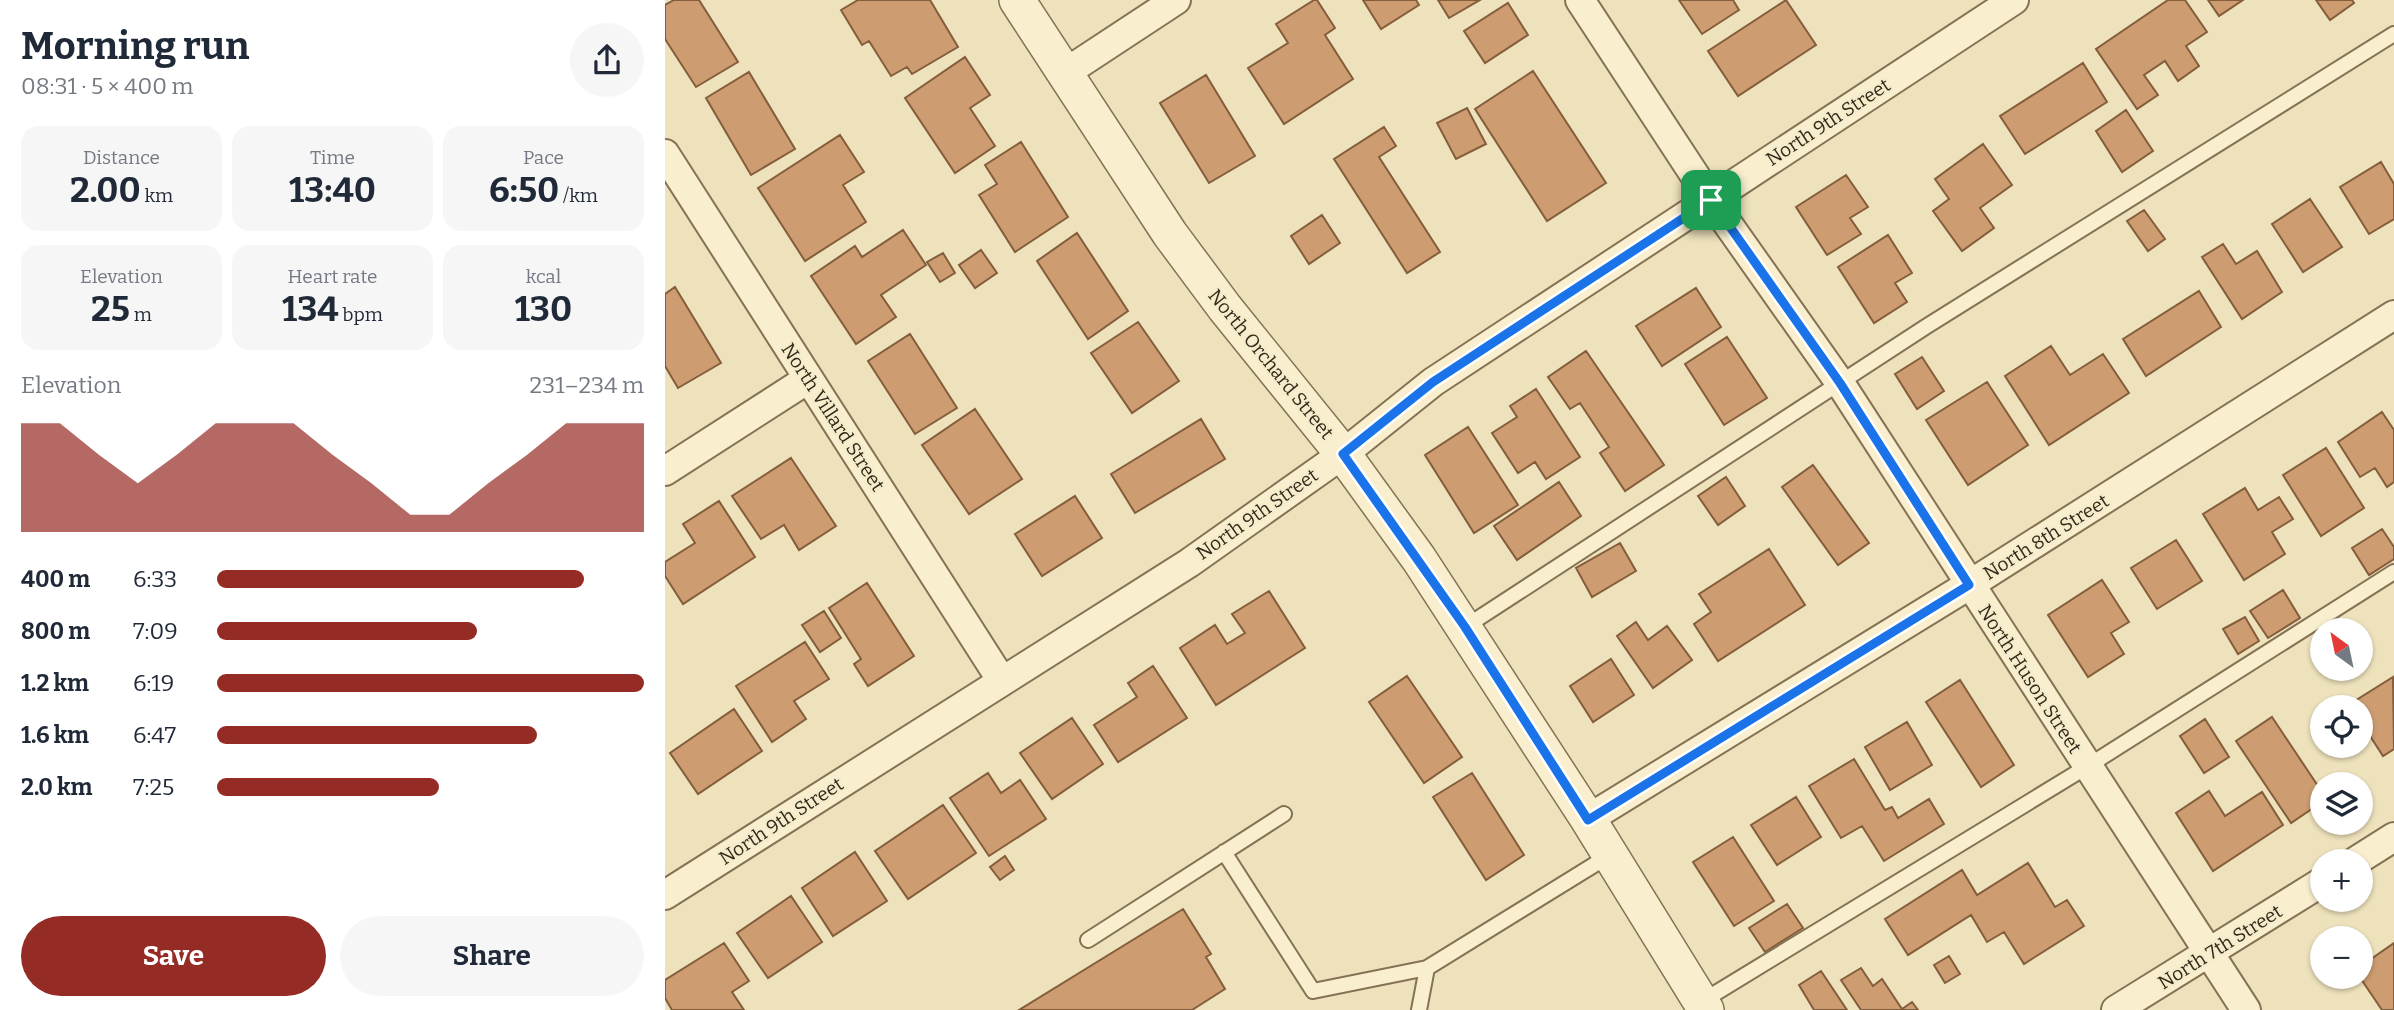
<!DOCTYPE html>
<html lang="en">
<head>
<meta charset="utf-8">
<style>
	:root { --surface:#fff; --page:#f6f6f7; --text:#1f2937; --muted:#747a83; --accent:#952b25 }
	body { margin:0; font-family:Bitter,serif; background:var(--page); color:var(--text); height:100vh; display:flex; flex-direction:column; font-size:26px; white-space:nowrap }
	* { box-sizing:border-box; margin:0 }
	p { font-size:23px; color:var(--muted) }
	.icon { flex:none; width:38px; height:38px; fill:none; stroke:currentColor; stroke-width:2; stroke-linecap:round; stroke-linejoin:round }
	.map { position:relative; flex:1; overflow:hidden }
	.panel { display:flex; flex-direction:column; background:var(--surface); width:665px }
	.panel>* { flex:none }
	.needle { width:46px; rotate:327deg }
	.tools { position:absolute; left:1645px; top:618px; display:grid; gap:14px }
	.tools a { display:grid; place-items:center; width:63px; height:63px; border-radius:50%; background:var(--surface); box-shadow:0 2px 5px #0004; font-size:35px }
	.pin { position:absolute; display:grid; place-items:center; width:60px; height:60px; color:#fff; margin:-30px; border-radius:14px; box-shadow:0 4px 10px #0006 }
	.round { display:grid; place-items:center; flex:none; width:74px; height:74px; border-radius:37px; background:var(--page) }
	.head { display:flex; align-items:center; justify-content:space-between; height:119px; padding:0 21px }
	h1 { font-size:38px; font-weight:700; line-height:52px }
	.figures { display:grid; grid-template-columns:repeat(3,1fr); gap:10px; height:119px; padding:7px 21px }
	.figures div { display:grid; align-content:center; border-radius:18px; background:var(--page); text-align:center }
	.figures b { font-size:35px; font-weight:700 }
	.figures small { font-size:19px; font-weight:400 }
	.figures p { font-size:19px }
	.chart { height:196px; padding:14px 21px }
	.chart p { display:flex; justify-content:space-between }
	.chart svg { width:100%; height:126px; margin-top:7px; fill:var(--accent); opacity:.7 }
	.button { display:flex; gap:14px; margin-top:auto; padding:14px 21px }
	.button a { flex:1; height:80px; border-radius:42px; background:var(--accent); color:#fff; font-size:28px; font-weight:700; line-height:80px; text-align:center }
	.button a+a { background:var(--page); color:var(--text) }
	ul { padding:0 21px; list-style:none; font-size:23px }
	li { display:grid; grid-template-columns:112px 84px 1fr; align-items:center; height:52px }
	li i { height:18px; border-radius:9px; background:var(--accent) }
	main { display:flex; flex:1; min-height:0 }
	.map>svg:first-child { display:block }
	.building { fill:#cd9d71; stroke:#845d3b; stroke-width:2 }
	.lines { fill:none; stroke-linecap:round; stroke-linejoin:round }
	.service-casing { stroke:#857255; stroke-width:18 }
	.minor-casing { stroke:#857255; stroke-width:32 }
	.tertiary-casing { stroke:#857255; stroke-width:38 }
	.service { stroke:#f9efce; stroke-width:14 }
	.minor { stroke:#f9efce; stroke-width:28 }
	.tertiary { stroke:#f9efce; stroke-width:35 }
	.route-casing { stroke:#fff; stroke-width:14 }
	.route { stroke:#1a73e8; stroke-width:9 }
	.labels { text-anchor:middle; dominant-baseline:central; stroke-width:5; stroke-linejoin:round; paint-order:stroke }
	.street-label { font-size:19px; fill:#34281a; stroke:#f5eccb }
</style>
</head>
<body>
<main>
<section class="panel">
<div class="head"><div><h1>Morning run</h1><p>08:31 · 5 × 400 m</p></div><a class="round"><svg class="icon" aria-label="share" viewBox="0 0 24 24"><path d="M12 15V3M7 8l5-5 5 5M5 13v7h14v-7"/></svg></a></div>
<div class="figures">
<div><p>Distance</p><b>2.00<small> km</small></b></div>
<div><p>Time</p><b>13:40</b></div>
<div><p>Pace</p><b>6:50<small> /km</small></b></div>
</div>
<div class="figures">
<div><p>Elevation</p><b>25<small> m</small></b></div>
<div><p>Heart rate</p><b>134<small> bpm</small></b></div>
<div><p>kcal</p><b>130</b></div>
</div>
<div class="chart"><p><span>Elevation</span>231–234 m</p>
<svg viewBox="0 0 160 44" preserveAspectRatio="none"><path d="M0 44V6L10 6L20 17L30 27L40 17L50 6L60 6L70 6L80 17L90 27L100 38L110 38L120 27L130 17L140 6L150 6L160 6V44z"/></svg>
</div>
<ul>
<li><b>400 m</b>6:33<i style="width:86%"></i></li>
<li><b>800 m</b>7:09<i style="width:61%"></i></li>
<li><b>1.2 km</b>6:19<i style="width:100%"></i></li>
<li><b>1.6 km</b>6:47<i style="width:75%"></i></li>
<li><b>2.0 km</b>7:25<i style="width:52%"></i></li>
</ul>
<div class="button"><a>Save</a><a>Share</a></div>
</section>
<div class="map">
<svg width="1729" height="1010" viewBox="0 0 1729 1010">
	<rect width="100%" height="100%" fill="#eee2bc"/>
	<path class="building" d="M9,0H34L73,62L31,87L0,39V5Z
		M193,0H265L293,47L247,74L242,67L226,76L204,41L197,45L176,10Z
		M649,0H652L670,28L660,35L688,79L619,124L583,68L623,43L611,24Z
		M698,0H751L754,5L716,29Z
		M773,0H815L784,18Z
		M1014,0H1068L1074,10L1037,34Z
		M1121,0L1151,45L1073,96L1043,51Z
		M1503,0H1520L1542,32L1521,46L1534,66L1513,81L1500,61L1479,75L1493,95L1472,109L1431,49Z
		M1543,0H1578L1554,16Z
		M1651,0H1687L1689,3L1665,20Z
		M843,3L863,35L820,63L799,31Z
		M300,57L325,95L305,108L330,146L290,173L240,98Z
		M1418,63L1442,102L1360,154L1335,116Z
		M868,71L941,183L882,221L810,109Z
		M84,72L130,149L86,175L41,98Z
		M541,75L590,156L544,183L495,103Z
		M802,108L821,144L791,159L772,123Z
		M1461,110L1488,151L1457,172L1431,131Z
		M719,127L731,146L714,157L775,252L742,273L669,159Z
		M175,135L199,172L178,185L201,222L140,261L93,188Z
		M356,142L403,217L350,252L314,195L332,184L320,165Z
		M1318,144L1347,185L1315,208L1329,228L1297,251L1268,211L1284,199L1270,179Z
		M1716,162L1729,184V219L1704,234L1675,187Z
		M1181,175L1203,207L1185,218L1196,234L1162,255L1131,207Z
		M1645,199L1677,247L1638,272L1607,224Z
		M1479,210L1500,239L1483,251L1462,221Z
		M657,215L675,243L644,264L626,236Z
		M238,230L261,265L216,295L231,317L191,344L146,276L190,246L197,257Z
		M412,233L463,311L423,339L372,261Z
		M1223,235L1247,273L1230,283L1242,302L1209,323L1173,267Z
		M1558,244L1571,264L1592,251L1617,292L1577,319L1537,257Z
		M316,250L332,273L310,288L294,265Z
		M278,253L290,273L275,282L262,262Z
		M10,287L56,363L13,388L0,366V294Z
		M1031,288L1056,327L997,366L971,326Z
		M1534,291L1556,327L1481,376L1458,339Z
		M473,322L514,381L467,413L426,353Z
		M245,334L292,408L250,434L203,361Z
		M1062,337L1102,398L1059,425L1020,364Z
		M1386,346L1405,375L1438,354L1464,393L1384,445L1340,376Z
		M921,351L999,465L960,491L935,453L944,447L915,403L905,409L883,377Z
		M1257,357L1279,391L1252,409L1230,374Z
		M1322,382L1363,445L1303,485L1261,420Z
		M871,389L915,457L881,479L870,462L853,473L827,433L852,417L845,406Z
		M310,409L357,479L304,514L257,445Z
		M1717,412L1729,430V482L1722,487L1710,468L1695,477L1673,442Z
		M536,419L560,459L470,513L446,474Z
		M803,427L853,505L809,533L760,455Z
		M1661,448L1699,508L1656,536L1618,475Z
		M126,458L171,526L134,550L119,525L96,539L67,496Z
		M1148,465L1204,543L1173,565L1117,487Z
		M1061,477L1080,506L1053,525L1033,496Z
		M894,482L916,516L852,560L829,526Z
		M1580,488L1593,510L1614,497L1628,519L1607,532L1620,554L1579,580L1538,514Z
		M410,496L437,538L377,576L350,534Z
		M54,501L90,557L18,604L0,576V562L30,543L18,524Z
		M1717,529L1729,547V559L1704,575L1687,548Z
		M1511,540L1537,581L1492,609L1466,568Z
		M955,543L971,571L927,597L911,568Z
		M1104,549L1140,605L1053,661L1029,624L1046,612L1034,594Z
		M1437,580L1464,622L1446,633L1459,654L1423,677L1383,615Z
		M202,583L249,656L203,686L189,664L196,659L164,608Z
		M1618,590L1635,618L1603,638L1585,611Z
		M604,591L640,648L551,705L515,648L550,625L562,644L580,633L567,614Z
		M159,611L176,638L155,652L137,625Z
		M1580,617L1594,641L1573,654L1558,629Z
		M971,622L983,640L1002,626L1027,660L988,688L952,636Z
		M140,642L164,679L129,701L141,719L107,742L71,686Z
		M946,659L969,695L928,722L905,686Z
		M488,666L522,718L453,762L429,725L472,697L463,683Z
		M742,676L797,757L759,783L704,702Z
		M1728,677L1729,749L1718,756L1696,722V707H1686L1685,704Z
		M1295,680L1349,765L1316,787L1261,702Z
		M69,709L97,751L33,794L5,753Z
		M1607,717L1657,792V802L1626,823L1571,741Z
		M407,718L438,764L387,799L355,753Z
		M1540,719L1564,757L1539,773L1515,736Z
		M1242,722L1267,765L1225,790L1200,747Z
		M1189,759L1220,810L1227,807L1233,818L1264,799L1279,824L1219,861L1197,826L1176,838L1144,786Z
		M323,773L336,793L355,780L381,819L324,856L285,798Z
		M807,773L859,855L821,880L768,797Z
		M1544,791L1560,816L1597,792L1618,825L1548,871L1511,813Z
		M1131,797L1156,837L1112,865L1086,825Z
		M278,805L311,853L243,899L210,851Z
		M1068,837L1109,901L1069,926L1028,862Z
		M190,852L222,901L168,936L137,888Z
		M340,856L349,870L335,880L325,867Z
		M1363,863L1390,907L1402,900L1419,926L1359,964L1339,932L1322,942L1306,915L1243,955L1220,919L1297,870L1312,895Z
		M126,896L157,942L103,978L72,933Z
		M1122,904L1138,928L1100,952L1084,928Z
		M518,909L546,954L541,957L560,989L527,1010H354Z
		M59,943L84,981L67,992L79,1010H7L0,998V980Z
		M1729,943V1010H1717L1694,976H1696V966Z
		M1284,956L1295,974L1280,983L1269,965Z
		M1196,968L1208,986L1217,979L1237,1009L1247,1002L1253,1010H1196L1176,980Z
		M1156,971L1182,1010H1149L1134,985Z"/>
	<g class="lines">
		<defs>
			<path id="service" d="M800,627L1262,326L1729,34
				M559,852L648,991L762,968L945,855
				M423,940L619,814
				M1036,1002L1423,766L1729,572
				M754,1010L762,968"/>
			<path id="minor" d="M915,0L1046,200L1175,383L1581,1010
				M400,73L511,0
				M0,154L337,681
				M0,471L143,379
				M923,819L1304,585L1729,315
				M1691,861L1729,837
				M0,895L524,563L678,454L768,382L1349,0
				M1451,1010L1657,882"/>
			<path id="tertiary" d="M352,0L505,234L560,308L678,454L754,559L923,819L1041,1010"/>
		</defs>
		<use href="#service" class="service-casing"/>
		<use href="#minor" class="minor-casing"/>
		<use href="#tertiary" class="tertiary-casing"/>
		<use href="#service" class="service"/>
		<use href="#minor" class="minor"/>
		<use href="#tertiary" class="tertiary"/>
	</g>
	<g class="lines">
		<defs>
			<path id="route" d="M1046,200L1175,383L1304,585L923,820L800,627L678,454L768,382Z"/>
		</defs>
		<use href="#route" class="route-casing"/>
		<use href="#route" class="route"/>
	</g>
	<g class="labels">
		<g class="street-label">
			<text transform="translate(1163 122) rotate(-33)">North 9th Street</text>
			<text transform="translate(606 364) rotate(51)">North Orchard Street</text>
			<text transform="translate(168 417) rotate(57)">North Villard Street</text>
			<text transform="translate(592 514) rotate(-35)">North 9th Street</text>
			<text transform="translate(1381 537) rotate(-32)">North 8th Street</text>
			<text transform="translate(1365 679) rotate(57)">North Huson Street</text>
			<text transform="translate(116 821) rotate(-33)">North 9th Street</text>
			<text transform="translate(1555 947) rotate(-32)">North 7th Street</text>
		</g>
	</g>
</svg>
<div class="tools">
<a><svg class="needle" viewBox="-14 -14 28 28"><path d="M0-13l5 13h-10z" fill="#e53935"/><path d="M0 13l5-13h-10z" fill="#747a83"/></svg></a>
<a><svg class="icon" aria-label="locate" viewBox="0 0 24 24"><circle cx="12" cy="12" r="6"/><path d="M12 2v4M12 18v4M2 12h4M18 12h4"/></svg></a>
<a><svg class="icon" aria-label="layers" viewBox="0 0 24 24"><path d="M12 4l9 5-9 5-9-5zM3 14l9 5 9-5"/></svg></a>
<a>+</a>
<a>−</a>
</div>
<div class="pin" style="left:1046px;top:200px;background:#1e9e55"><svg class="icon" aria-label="arrive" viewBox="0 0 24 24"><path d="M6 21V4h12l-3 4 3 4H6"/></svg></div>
</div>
</main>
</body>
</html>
